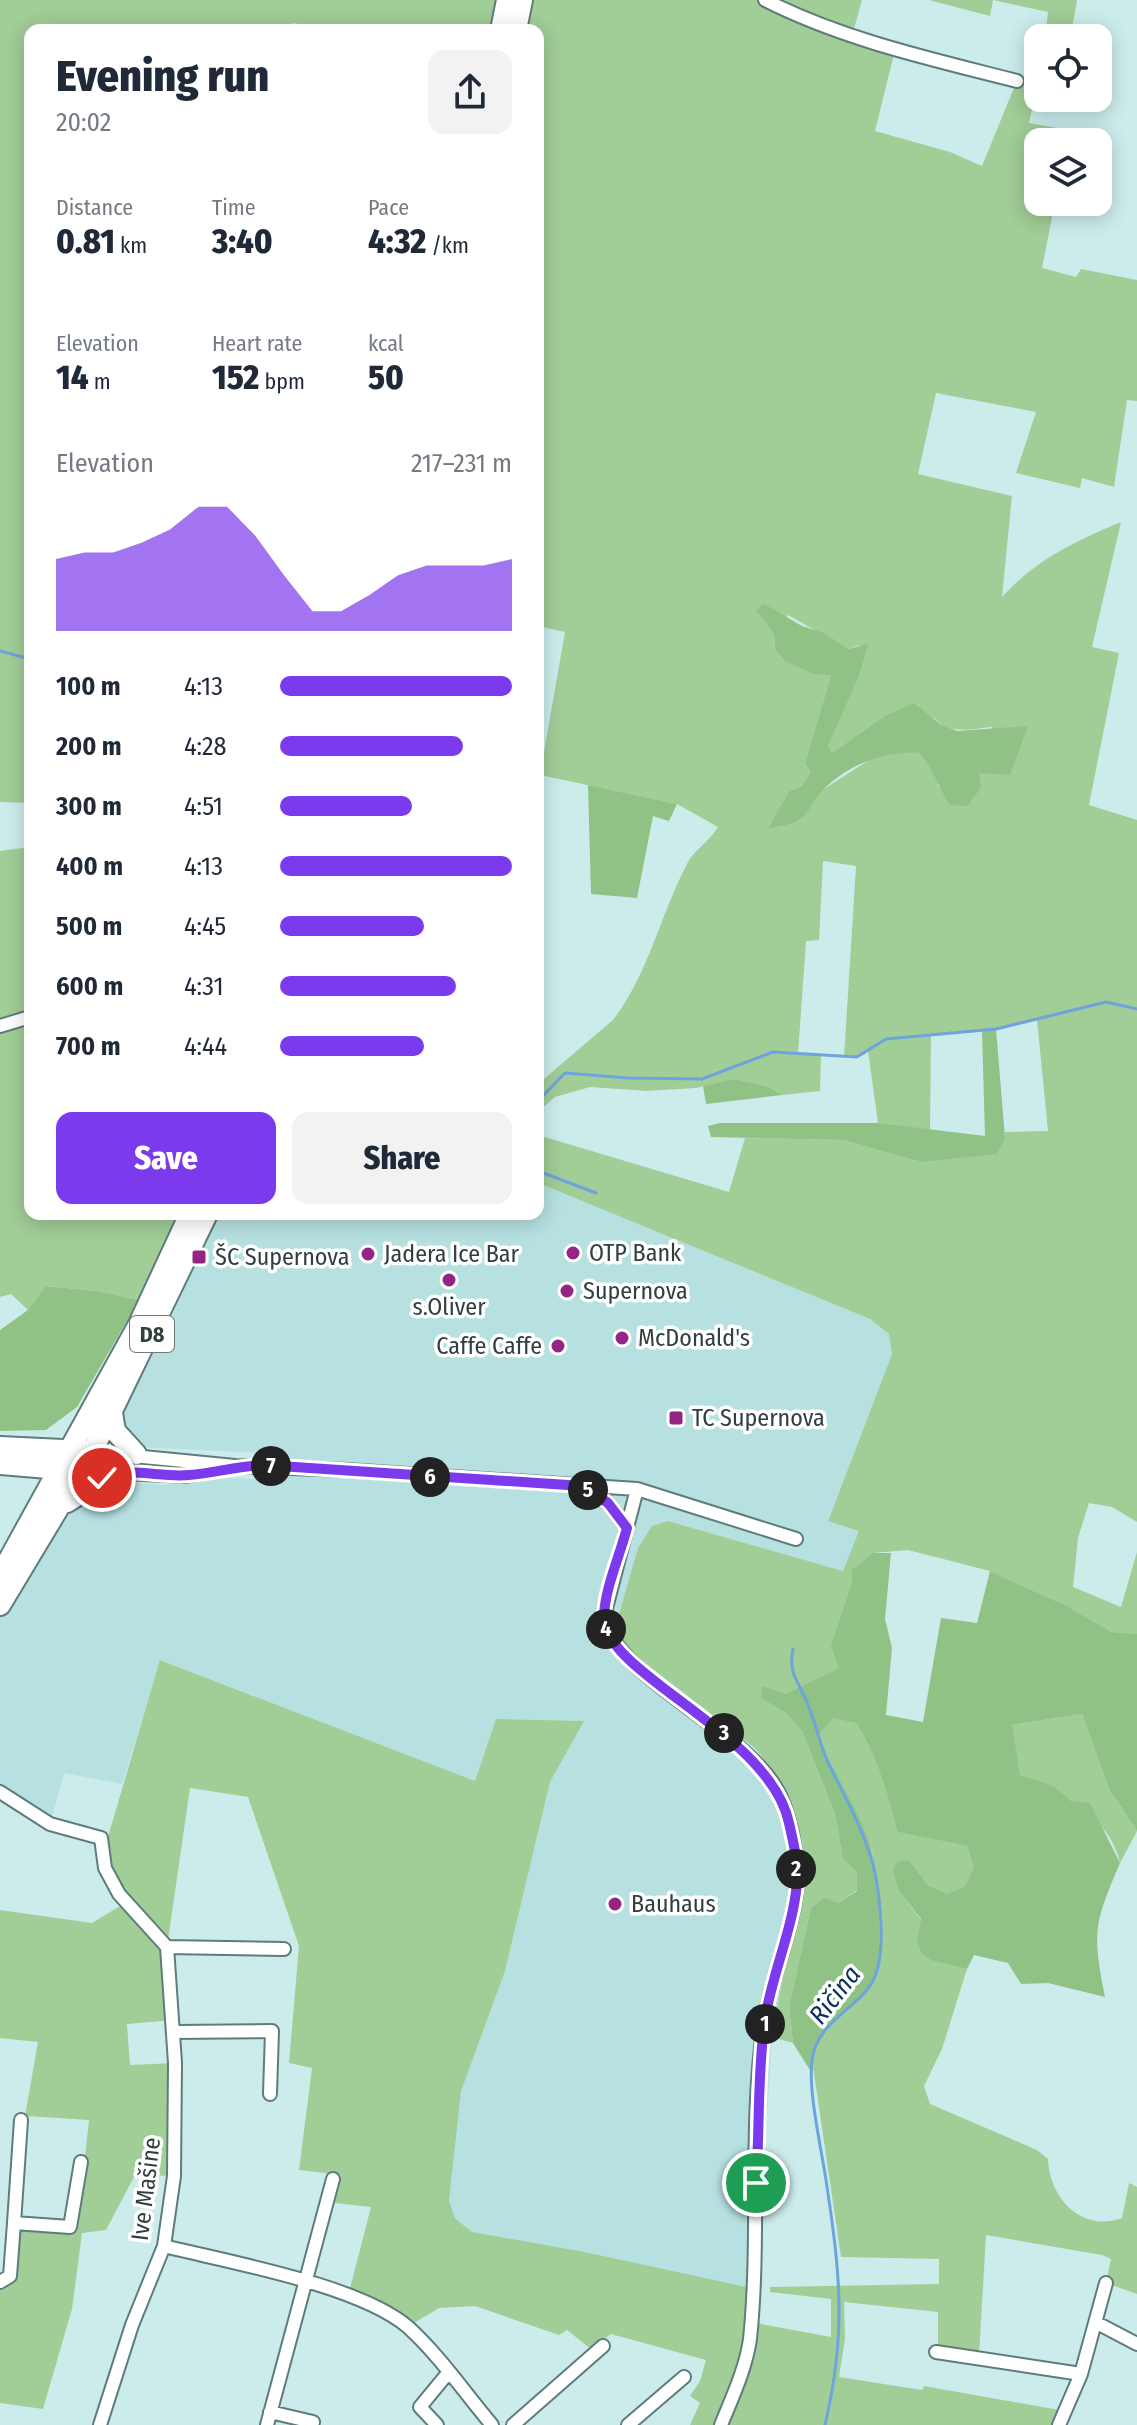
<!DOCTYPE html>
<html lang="en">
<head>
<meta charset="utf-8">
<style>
	:root { --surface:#fff; --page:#f2f2f3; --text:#1f2937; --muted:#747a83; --accent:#7c3aed }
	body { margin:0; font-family:"Fira Sans Condensed",sans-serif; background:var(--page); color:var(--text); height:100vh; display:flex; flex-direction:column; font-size:30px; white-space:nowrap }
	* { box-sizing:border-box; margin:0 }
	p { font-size:26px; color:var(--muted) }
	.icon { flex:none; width:44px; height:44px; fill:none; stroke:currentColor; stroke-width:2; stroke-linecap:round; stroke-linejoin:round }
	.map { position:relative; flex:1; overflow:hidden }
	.drawer { position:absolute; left:24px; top:24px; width:520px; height:1196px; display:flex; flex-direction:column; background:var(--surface); border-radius:16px; box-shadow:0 4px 20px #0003 }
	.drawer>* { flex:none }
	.tools { position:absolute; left:1024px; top:24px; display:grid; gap:16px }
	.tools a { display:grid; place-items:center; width:88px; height:88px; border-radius:16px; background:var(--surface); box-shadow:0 4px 20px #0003; font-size:40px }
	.pin { position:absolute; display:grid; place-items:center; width:68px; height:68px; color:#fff; margin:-34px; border:4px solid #fff; border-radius:50%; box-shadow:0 2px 8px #0007 }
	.km { position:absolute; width:40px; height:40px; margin:-20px; border-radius:50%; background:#222; color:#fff; font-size:22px; line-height:40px; text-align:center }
	.round { display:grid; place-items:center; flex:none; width:84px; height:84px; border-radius:16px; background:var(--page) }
	.head { display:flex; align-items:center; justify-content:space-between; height:136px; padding:0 32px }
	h1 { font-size:44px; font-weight:800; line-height:60px }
	.metrics { display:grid; grid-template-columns:repeat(3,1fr); gap:12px; height:136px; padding:8px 32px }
	.metrics div { display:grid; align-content:center }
	.metrics b { font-size:34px; font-weight:800 }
	.metrics small { font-size:22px; font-weight:400 }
	.metrics p { font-size:22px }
	.chart { height:224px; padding:16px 32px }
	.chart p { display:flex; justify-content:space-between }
	.chart svg { width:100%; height:144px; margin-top:8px; fill:var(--accent); opacity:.7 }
	.action { display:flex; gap:16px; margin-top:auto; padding:16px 32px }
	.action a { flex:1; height:92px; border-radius:16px; background:var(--accent); color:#fff; font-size:32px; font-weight:800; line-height:92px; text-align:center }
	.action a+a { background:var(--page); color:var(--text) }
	ul { padding:0 32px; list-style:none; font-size:26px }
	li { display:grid; grid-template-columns:128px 96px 1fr; align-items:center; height:60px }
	li i { height:20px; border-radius:10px; background:var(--accent) }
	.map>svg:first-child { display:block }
	.built { fill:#b7e1e1 }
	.green { fill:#a1cd97; fill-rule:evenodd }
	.forest { fill:#8fc284 }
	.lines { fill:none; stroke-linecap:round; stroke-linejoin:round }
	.stream { stroke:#6ea4dd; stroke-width:3 }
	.street-casing { stroke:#5f7c7c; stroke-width:16 }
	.primary-casing { stroke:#5f7c7c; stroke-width:24 }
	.street { stroke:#fff; stroke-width:12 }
	.primary { stroke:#fff; stroke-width:20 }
	.route-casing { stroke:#fff; stroke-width:16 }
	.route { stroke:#7c3aed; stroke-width:10 }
	.poi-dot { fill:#952585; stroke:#fff; stroke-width:3 }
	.labels { text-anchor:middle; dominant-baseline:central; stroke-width:7; stroke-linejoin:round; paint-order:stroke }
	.shield { fill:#fff; stroke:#707979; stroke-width:2 }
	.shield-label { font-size:22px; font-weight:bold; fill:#323f3f }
	.poi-label { font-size:24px; fill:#323f3f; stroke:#fff; text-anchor:start }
	.street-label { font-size:24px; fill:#323f3f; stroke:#fff }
	.water-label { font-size:26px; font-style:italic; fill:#0a3257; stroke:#fff }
</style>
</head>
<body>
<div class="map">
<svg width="1137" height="2425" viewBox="0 0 1137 2425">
	<rect width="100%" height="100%" fill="#ccecec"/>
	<path class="built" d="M538,1183L870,1319L889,1334L892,1354L828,1520L860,1531L843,1571L668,1521L704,1708L755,1748L783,1783L803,1843L802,1871L772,2037L757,2290L585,2252L472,2232L455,2218L449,2201L460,2091L505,1971L550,1782L583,1721L496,1719L475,1781L161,1660L122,1784L64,1773L50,1824L0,1792V1614L68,1516L102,1486L128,1482L164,1485L230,1478L277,1480L281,1454L138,1447L122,1427V1414L169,1324L216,1214H538Z"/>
	<path class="green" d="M0,0H496L490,30H331L292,23L290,30H30V803L0,802Z
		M528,0H862L852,36L895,50L875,131L950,152L982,166L1018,78L1038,83L1029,123L1068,130L1066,142H1038V202H1055L1042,268L1076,277L1081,269L1137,280V401L1127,400L1114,487L1082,478L1080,488L1016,473L1036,412L936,393L918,474L1012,496L1002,597C1035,560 1076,541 1121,522L1092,647L1119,653L1089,805L1137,820V1522L1112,1507L1089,1503L1078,1538L1073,1587L1121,1607L1137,1552V1634L1112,1632L1065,1605L990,1571L908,1550L873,1553C844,1595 839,1618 839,1668L785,1694L784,1711L802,1731L835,1814L843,1859L857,1873V1890L838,1903L811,1908L789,2006L793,2043L772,2037L802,1871L803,1843L783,1784L755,1748L626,1648L616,1625L638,1548L652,1526L668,1521L843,1571L859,1531L828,1521L892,1354L889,1334L870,1319L538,1183V1135L729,1192L745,1138L843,1140L921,1162L1005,1139V1132L1048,1131L1037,1020L996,1029L931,1035L930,1131L878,1123L868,1051L857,1057H844L856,866L823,861L819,940L806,941L798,1054L821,1056L820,1091L782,1095L767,1086L734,1079L696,1088L647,1091L590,1087L555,1097L538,1112V1084L613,1020C649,973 660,915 687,864C693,851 708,843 718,827L677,804L540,775L565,632L538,626V30H523ZM788,615L848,649L860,645L828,747L832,753L883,717L934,718C949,735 971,729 992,727L979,773L939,787L934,769L919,753L899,752L872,758L821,791L799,821L769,828L789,791L802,786L812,772L805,763L831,675L775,649L774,633Z
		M929,0H1077L1072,29L1063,30L1062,38H1045L1048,12L993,0L990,16Z
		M30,847V1214H178L139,1300L97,1291L45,1286L28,1310L11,1294L0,1297V851Z
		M160,1660L475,1781L496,1719L584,1721L550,1782L505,1971L461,2091L449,2201L455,2218L472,2232L585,2252L751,2288L750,2322L831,2337V2299L770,2292V2287L939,2284V2259L841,2257L812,2060L818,2040L830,2024L869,1988L879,1952V1894L872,1851L817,1736L833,1717L856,1723C878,1758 887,1792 899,1832L967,1846L975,1866L965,1886L947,1894L928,1885L909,1860L899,1891L921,1920L917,1939L933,1961L967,1969L942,2049L924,2086L930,2104L1037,2150L1048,2159C1049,2197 1081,2233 1122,2218L1129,2183L1137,2187V2294L1106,2283L1111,2259L1102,2255L986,2235L979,2355L938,2346V2312L844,2302L845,2339L839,2377L922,2390L924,2386L1065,2411L1059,2425H690L700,2403L690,2396L700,2381L706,2360L611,2334L591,2349L567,2330L559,2335L475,2306L439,2308L407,2327L348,2296L371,2207L335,2203L341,2175L299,2170L312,2068L289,2063L299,1946L248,1797L190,1788L167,1947L174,2020L127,2024L130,2065L175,2063L174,2176L135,2175L106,2230L82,2233L72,2309L43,2409L0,2403V2282H5L14,2223L77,2232L89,2120L25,2116L38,2042L0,2038V1910L92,1923L125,1903L119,1894L105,1847Z
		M1082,1714L1109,1789L1137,1831L1120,1863C1111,1818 1060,1789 1020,1775L1011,1725Z"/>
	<path class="forest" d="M764,604L802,626L824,633L848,649L868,644L859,675L828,746L832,753L883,717L914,703L940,724L957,731L1028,726L1010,775L979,773L981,788L967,806L950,805C938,787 934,769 919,753C883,751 847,765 822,791C814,799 808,815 798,821C790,825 777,826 768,829L789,791L802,786L811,772L805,763L831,675L814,674L785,661L775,649L774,633L756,610Z
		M588,785L677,804L669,821L653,816L637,898L591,894Z
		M996,1029L1005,1138L997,1154L921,1162L843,1140L711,1137L708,1126L720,1123H878L985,1136L982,1030Z
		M734,1079L767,1086L782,1095L706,1104L703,1086Z
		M45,1286L97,1291L139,1300L77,1407L46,1430L0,1431V1330L28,1310Z
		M873,1553H891L885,1619L892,1648L886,1715L923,1722L941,1618L977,1623L990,1571L1065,1605L1112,1632L1137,1634V1831L1109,1789L1082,1714L1012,1725L1020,1775L1053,1786L1072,1801L1090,1803L1120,1863C1094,1924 1092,1932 1105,1997L1048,1983L1021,1984L1008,1963L974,1955L967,1969L933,1961L921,1953L917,1939L921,1919L899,1891L893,1871L897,1862L909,1860L928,1885L947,1894L965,1886L974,1867L967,1846L898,1832C887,1792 878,1758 856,1723L833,1718L817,1736C833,1773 863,1815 872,1853C879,1879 879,1906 879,1933C879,1950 881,1971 869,1986C846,2017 809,2030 813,2075L793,2043L789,2006L811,1908L824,1898L838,1903L857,1891V1873L843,1859L835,1814L802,1731L784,1711L761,1698L763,1686L785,1694L839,1668L831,1646L852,1583V1570Z"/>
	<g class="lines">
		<path class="stream" d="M0,651L30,659
			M538,1101L565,1073L628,1078L702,1079L773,1052L857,1057L886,1039L996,1029L1106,1002L1137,1009
			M538,1171L596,1193
			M793,1649C788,1675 799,1681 808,1705C816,1723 819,1743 828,1762C848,1805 872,1842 878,1890C881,1914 884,1951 876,1974C865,2007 818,2017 812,2060C808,2091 821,2147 826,2180C840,2273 847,2332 825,2425"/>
		<defs>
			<path id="street" d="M765,0C844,40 931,59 1017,81
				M0,1026L30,1017
				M92,1452L235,1466L347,1470L637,1489L796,1539
				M81,1471L186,1476L232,1467
				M585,1488L608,1503L627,1528
				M637,1489L604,1616C613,1676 739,1726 776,1788C789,1809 799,1858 797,1882C795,1924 772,1975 765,2018C748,2123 761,2233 750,2339C746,2368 732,2398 721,2425
				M0,1792L50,1824L101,1838L105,1868L119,1894L167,1947
				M167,1947L284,1949
				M174,2032L272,2031L270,2094
				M14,2223L21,2120
				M164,2246C228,2262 359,2285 408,2327C439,2355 465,2393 492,2425
				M0,2282L10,2276L14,2223L70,2227L81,2162
				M1097,2323L1137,2344
				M936,2352L1081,2374
				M270,2412L313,2422L312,2425
				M100,2425L132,2325L164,2246L174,2176L175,2063L167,1947
				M267,2425L333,2179
				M437,2425L420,2407L448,2373
				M513,2425L603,2346
				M628,2425L684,2377
				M1059,2425L1081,2374L1106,2283"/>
			<path id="primary" d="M501,30L507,0
				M516,30L522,0
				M112,1413L115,1431L136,1454
				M0,1447L84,1451
				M0,1464L72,1470
				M67,1502L115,1472
				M0,1576L139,1324L190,1214
				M0,1605L92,1452L207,1214"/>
		</defs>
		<use href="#street" class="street-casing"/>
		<use href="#primary" class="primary-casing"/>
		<use href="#street" class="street"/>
		<use href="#primary" class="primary"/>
	</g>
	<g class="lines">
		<defs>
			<path id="route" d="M102,1478C129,1466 160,1478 189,1475C215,1473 238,1466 264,1465L583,1486L608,1503L627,1528C620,1555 605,1588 604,1616C602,1674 770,1732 789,1823C793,1841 799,1865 797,1883C793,1929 772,1974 765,2019C757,2074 760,2129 756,2183"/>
		</defs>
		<use href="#route" class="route-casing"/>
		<use href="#route" class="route"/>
	</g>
	<g class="poi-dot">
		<circle cx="573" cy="1253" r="8"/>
		<circle cx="368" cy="1254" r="8"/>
		<rect x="191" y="1249" width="16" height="16" rx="4"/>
		<circle cx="449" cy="1280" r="8"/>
		<circle cx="567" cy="1291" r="8"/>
		<circle cx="622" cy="1338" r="8"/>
		<circle cx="558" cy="1346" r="8"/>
		<rect x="668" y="1410" width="16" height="16" rx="4"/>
		<circle cx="615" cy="1904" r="8"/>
	</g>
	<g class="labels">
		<rect class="shield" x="130" y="1316" width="44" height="36" rx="6"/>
		<g class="shield-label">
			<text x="152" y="1334">D8</text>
		</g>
		<g class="poi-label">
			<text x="589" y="1253">OTP Bank</text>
			<text x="384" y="1254">Jadera Ice Bar</text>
			<text x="215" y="1257">ŠC Supernova</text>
			<text x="583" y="1291">Supernova</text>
			<text x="449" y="1307" text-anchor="middle">s.Oliver</text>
			<text x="638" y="1338">McDonald's</text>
			<text x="542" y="1346" text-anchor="end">Caffe Caffe</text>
			<text x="692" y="1418">TC Supernova</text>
			<text x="631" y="1904">Bauhaus</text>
		</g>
		<g class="street-label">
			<text transform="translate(146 2189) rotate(-83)">Ive Mašine</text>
		</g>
		<g class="water-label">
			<text transform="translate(835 1995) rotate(-52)">Ričina</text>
		</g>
	</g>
</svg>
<div class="tools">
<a><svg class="icon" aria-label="locate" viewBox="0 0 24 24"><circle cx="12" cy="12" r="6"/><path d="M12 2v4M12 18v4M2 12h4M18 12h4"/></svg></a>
<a><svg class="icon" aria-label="layers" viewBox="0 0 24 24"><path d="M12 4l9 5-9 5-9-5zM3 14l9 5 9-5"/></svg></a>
</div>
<div class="pin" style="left:756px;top:2183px;background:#1e9e55"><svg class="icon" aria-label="arrive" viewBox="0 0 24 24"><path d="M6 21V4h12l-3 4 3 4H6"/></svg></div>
<div class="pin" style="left:102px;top:1478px;background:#d93025"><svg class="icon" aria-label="check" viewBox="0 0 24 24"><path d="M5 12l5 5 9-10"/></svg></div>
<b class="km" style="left:765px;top:2024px">1</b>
<b class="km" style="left:796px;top:1869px">2</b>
<b class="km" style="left:724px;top:1733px">3</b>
<b class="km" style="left:606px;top:1629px">4</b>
<b class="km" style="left:588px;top:1490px">5</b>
<b class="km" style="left:430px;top:1477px">6</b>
<b class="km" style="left:271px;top:1466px">7</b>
<section class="drawer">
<div class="head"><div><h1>Evening run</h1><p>20:02</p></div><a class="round"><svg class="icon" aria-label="share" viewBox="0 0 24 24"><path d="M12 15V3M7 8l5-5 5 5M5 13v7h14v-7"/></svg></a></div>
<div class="metrics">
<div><p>Distance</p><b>0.81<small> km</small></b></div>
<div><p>Time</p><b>3:40</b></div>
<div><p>Pace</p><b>4:32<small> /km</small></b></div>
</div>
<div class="metrics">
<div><p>Elevation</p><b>14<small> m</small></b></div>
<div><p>Heart rate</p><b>152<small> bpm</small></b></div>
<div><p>kcal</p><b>50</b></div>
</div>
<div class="chart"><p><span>Elevation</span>217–231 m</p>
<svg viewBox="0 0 160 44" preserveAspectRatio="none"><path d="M0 44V22L10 20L20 20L30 17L40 13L50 6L60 6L70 15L80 27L90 38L100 38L110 33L120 27L130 24L140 24L150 24L160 22V44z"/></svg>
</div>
<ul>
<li><b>100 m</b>4:13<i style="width:100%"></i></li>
<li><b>200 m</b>4:28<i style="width:79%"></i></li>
<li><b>300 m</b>4:51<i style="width:57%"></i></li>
<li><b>400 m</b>4:13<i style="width:100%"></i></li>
<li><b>500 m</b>4:45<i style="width:62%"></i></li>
<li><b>600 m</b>4:31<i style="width:76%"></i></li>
<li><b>700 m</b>4:44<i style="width:62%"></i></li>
</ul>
<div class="action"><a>Save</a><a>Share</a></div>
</section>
</div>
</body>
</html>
